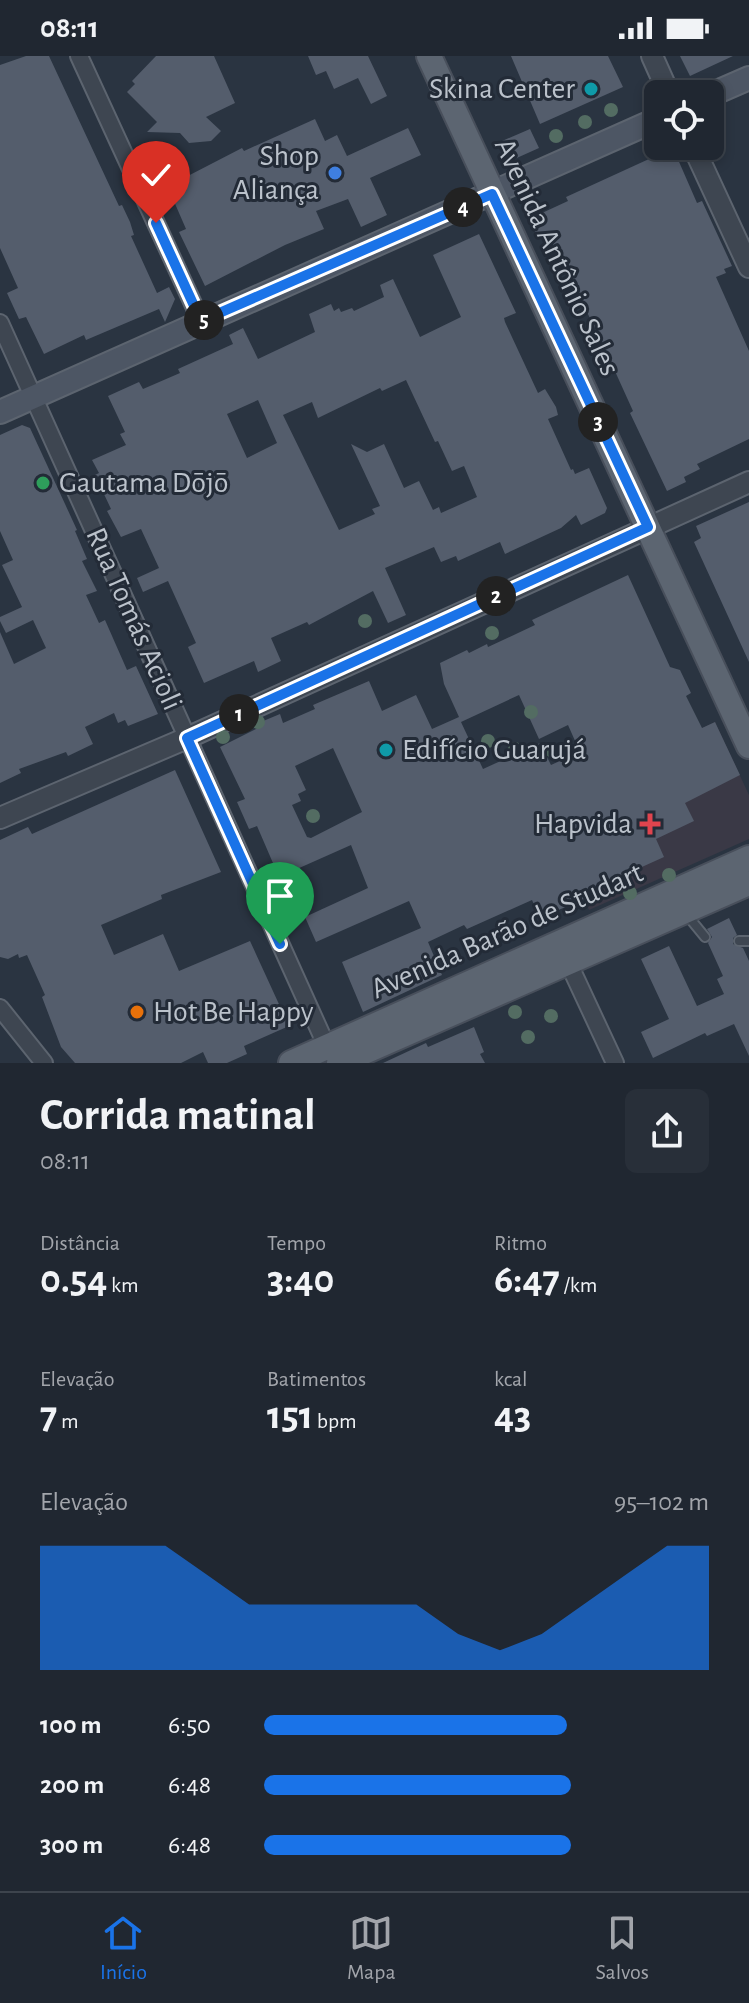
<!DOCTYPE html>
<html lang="pt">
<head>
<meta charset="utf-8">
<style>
	:root { --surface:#202731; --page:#282f39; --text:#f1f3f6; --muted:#a2a5ab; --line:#3d444d; --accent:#1a73e8 }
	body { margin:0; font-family:"Alegreya Sans",sans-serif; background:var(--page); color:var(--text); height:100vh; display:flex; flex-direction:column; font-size:30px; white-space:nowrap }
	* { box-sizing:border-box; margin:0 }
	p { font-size:26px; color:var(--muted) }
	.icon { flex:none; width:44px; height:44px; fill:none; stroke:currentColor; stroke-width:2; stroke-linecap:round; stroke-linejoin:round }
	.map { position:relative; height:1007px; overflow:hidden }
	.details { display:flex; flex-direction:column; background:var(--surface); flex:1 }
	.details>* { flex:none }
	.controls { position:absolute; left:644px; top:24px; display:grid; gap:16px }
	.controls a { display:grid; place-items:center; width:80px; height:80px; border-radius:12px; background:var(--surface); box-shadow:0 4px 12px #0003,0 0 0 2px var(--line); font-size:40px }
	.pin { position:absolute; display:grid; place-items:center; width:68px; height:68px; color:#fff; margin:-82px -34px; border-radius:50% 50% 50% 0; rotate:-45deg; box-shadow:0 0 8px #0007 }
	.pin .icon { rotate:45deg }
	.km { position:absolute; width:40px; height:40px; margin:-20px; border-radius:50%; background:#222; color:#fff; font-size:22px; line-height:40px; text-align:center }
	.round { display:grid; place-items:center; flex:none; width:84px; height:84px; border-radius:12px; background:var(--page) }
	.head { display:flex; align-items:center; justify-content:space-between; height:136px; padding:0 40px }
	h1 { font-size:44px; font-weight:700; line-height:60px }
	.metrics { display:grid; grid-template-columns:repeat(3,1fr); gap:12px; height:136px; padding:8px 40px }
	.metrics div { display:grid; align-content:center }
	.metrics b { font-size:40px; font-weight:700 }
	.metrics small { font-size:22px; font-weight:400 }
	.metrics p { font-size:22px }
	.chart { height:224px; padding:16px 40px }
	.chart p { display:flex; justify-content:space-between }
	.chart svg { width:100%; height:144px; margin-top:8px; fill:var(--accent); opacity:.7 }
	ul { padding:0 40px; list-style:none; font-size:26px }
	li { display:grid; grid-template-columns:128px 96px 1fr; align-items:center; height:60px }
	li i { height:20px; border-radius:10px; background:var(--accent) }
	.status { display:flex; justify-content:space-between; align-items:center; height:56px; padding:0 40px; background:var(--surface); direction:ltr }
	.status svg { height:22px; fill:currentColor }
	.menu { display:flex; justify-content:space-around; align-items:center; height:112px; border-top:2px solid var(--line); background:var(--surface); font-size:22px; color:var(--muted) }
	.menu a { display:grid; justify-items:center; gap:4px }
	.menu .on { color:var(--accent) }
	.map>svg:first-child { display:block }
	.medical { fill:#3a3946 }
	.building { fill:#545d6c; fill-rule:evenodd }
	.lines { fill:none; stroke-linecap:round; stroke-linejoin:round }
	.service-casing { stroke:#5c646f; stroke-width:12 }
	.minor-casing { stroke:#5c646f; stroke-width:20 }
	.tertiary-casing { stroke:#5c646f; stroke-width:24 }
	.secondary-casing { stroke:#5c646f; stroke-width:26 }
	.primary-casing { stroke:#484f5b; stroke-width:28 }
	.service { stroke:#3e4651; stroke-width:8 }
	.minor { stroke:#3e4651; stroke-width:16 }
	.tertiary { stroke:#3e4651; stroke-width:20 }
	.secondary { stroke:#4d5664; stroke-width:22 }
	.primary { stroke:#5c6571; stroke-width:24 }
	.tree { fill:#536c62 }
	.route-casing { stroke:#fff; stroke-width:16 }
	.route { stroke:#1a73e8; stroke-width:10 }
	.culture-dot { fill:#0f9aa8; stroke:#232b37; stroke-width:3 }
	.shop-dot { fill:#3f7fe0; stroke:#232b37; stroke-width:3 }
	.leisure-dot { fill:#2e9e5b; stroke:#232b37; stroke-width:3 }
	.health-dot { fill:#e0444e; stroke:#232b37; stroke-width:3 }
	.food-dot { fill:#e8710a; stroke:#232b37; stroke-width:3 }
	.labels { text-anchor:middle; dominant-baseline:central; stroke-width:6; stroke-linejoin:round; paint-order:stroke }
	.poi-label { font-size:30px; fill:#bbc2cb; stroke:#232b37; text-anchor:end }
	.street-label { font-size:30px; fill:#bbc2cb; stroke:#232b37 }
</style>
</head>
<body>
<div class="status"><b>08:11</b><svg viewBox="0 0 49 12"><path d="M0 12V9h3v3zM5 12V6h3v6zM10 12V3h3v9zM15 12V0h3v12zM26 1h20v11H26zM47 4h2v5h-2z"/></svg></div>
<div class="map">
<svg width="749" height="1007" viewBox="0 0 749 1007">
	<rect width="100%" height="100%" fill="#2a3441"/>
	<path class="medical" d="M715,666L749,739V783L589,854L530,719L579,696L592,726Z"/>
	<path class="building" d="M26,0H49L119,150L122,149L130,166L134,179L131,180L157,237L169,231L175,243L165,266L159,253L86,284L84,279L44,298L26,261L19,263L7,237L18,232L0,192V9Z
		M156,0H214L235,47L206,61L221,75L211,85L189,87L180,77L147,76L157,66L127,36L135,28L132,25Z
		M308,0H368L387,40L371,48L358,22L334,33L326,15L316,19Z
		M511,0H608L623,31L540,68Z
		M680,0H733L690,20Z
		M315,63L325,85L337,79L347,100L408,72L421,99L370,122L387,159L361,171L348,143L316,155L324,173L285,189L205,230L179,176L186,173L166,127L181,120L182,123L242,92L244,95Z
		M530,73L539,92L510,105L502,85Z
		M673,92L697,147L702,145L732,210L724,213L726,217L716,221L749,295V383L697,408L700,413L684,421L686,426L667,435L630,357L633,355L604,291L586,254L583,255L547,175L537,180L529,163L568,145L566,141Z
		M479,178L516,257L504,262L505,266L538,337L545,333L556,351L558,359L548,363L571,414L573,413L575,418L589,412L607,452L605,457L581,469L576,459L561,472L505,498L500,486L458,505L456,500L441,506L434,491L385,512L406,559L388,567L373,535L309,569L307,566L271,582L281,605L258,616L254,605L204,627L188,591L196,587L168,525L143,536L137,522L159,512L141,473L121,481L107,455L111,453L95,419L99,417L92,404L126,389L120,378L125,376L108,340L139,326L143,333L180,317L178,313L233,288L229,279L243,272L258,303L315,276L309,258L331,248L334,255L339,252L341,256L352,252L354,255L384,241L380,229L393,223L420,281L461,261L433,199ZM406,324L435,386L438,385L452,415L464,410L477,441L441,457L439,451L433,454L419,425L404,432L384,388L367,396L351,388L380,450L372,453L375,458L339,474L283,359L312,346L318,362L380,332L382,335ZM258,344L277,387L247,402L227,358Z
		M22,369L30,372L77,474L75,475L87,503L82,505L97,535L86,539L99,567L105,564L127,614L136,610L158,658L128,670L125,664L118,667L114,657L85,671L93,688L68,700L66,696L19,713L21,717L0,727V576L14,608L46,592L33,564L6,577L0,565V561L22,551L2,509L13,504L0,475V379Z
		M749,446V606L694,486L701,482L696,470Z
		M628,519L670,611L680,614L691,637L686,640L702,672L715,666L740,719L685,747L694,765L656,783L664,801L582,838L584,843L540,862L532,844L467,873L464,869L428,886L442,919L363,956L342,906L421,872L409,845L316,886L305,861L368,832L351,789L279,821L257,770L249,773L237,746L245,743L220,691L258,672L256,668L280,658L283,667L315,653L313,649L369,625L382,655L416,639L432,673L459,661L444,628L440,607L467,594L469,597L487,588L488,591L535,569L532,564ZM519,639L539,683L568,669L580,696L551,709L540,687L483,713L461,666ZM333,692L362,756L311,782L307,781L292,749L301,745L298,738L306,734L295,710Z
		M175,714L221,816L161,839L162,843L101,869L114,899L163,878L179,915L250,885L289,970L244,990L247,998L227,1007H208L203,996L181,1007H75L61,991L42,941L45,939L27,899L19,902L18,898L8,903L0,901V784L28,771L32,778Z
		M729,862L737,879L733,882V888L743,892L749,905V1000L734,968L707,980L705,977L653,1002L641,976L669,963L641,903L669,890L697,950L724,938L717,923L723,920L708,887L712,881L707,873Z
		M474,971L484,996L480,998L485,1007H383L426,987L428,991Z"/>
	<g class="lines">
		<defs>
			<path id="service" d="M687,859L705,881
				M739,885H749"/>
			<path id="minor" d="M79,0L201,265
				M0,267L327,991
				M568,906L615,1007
				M0,952L44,1007"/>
			<path id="tertiary" d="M652,0L669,38
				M693,90L749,211
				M0,762L187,682L749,426"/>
			<path id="secondary" d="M710,39L749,22
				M0,356L658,63"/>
			<path id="primary" d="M429,0L749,690
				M291,1007L749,802
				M339,1007L749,827"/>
		</defs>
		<use href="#service" class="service-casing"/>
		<use href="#minor" class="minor-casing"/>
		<use href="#tertiary" class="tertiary-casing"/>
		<use href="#secondary" class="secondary-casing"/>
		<use href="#primary" class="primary-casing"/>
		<use href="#service" class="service"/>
		<use href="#minor" class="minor"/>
		<use href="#tertiary" class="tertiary"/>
		<use href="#secondary" class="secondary"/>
		<use href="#primary" class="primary"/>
	</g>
	<g class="tree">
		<circle cx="611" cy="54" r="7"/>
		<circle cx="585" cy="66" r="7"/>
		<circle cx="556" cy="80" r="7"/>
		<circle cx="365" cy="565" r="7"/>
		<circle cx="492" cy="577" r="7"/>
		<circle cx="531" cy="656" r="7"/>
		<circle cx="258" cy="666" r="7"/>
		<circle cx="223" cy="681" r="7"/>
		<circle cx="488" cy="685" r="7"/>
		<circle cx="515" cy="693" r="7"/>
		<circle cx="551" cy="694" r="7"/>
		<circle cx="313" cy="760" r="7"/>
		<circle cx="669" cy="819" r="7"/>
		<circle cx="630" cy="837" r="7"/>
		<circle cx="515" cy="956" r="7"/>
		<circle cx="551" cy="960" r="7"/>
		<circle cx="528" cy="981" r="7"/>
	</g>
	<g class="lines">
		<defs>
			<path id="route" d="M156,167L201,265L492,138L648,471L187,682L280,888"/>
		</defs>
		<use href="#route" class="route-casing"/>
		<use href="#route" class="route"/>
	</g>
	<g class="culture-dot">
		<circle cx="591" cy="33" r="8"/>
		<circle cx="386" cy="694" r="8"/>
	</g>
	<circle class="shop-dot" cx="335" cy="117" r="8"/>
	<circle class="leisure-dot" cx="43" cy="427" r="8"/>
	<path class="health-dot" d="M646 756h8v8h8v8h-8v8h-8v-8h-8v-8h8z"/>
	<circle class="food-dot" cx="137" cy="956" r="8"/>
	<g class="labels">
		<g class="poi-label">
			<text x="575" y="33">Skina Center</text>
			<text x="319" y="100">Shop<tspan x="319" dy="34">Aliança</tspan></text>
			<text x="59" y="427" text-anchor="start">Gautama Dōjō</text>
			<text x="402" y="694" text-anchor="start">Edifício Guarujá</text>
			<text x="632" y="768">Hapvida</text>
			<text x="153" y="956" text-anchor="start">Hot Be Happy</text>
		</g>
		<g class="street-label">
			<text transform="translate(557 201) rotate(65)">Avenida Antônio Sales</text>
			<text transform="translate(134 563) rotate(66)">Rua Tomás Acioli</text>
			<text transform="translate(507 875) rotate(-24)">Avenida Barão de Studart</text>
		</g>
	</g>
</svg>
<div class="controls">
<a><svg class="icon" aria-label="locate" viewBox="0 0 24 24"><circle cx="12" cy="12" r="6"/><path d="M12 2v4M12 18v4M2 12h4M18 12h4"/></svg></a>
</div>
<div class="pin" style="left:280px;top:888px;background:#1e9e55"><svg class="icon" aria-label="arrive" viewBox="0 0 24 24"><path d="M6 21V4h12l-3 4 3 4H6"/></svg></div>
<div class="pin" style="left:156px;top:167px;background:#d93025"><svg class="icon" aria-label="check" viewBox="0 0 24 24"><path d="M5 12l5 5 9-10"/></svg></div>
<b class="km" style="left:239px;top:658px">1</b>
<b class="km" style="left:496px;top:540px">2</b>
<b class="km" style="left:598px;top:366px">3</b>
<b class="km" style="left:463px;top:151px">4</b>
<b class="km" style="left:204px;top:264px">5</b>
</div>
<section class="details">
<div class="head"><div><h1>Corrida matinal</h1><p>08:11</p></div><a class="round"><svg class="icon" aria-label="share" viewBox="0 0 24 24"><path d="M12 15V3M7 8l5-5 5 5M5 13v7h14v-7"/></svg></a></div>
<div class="metrics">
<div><p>Distância</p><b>0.54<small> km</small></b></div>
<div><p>Tempo</p><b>3:40</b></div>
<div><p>Ritmo</p><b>6:47<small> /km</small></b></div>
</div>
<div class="metrics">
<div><p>Elevação</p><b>7<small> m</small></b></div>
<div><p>Batimentos</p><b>151<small> bpm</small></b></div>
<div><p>kcal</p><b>43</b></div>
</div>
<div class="chart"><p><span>Elevação</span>95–102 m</p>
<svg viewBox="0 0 160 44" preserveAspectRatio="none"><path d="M0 44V6L10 6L20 6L30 6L40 15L50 24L60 24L70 24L80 24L90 24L100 33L110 38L120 33L130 24L140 15L150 6L160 6V44z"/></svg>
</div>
<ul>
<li><b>100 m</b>6:50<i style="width:68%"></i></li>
<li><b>200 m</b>6:48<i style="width:69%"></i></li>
<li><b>300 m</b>6:48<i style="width:69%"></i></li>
</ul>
</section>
<nav class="menu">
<a class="on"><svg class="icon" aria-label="home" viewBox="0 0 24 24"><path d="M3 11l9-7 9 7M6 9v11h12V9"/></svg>Início</a>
<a><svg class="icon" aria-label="map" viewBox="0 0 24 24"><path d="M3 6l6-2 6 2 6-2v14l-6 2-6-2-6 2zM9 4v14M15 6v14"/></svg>Mapa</a>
<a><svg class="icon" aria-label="saved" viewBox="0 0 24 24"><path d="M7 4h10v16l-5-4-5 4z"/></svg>Salvos</a>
</nav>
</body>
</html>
